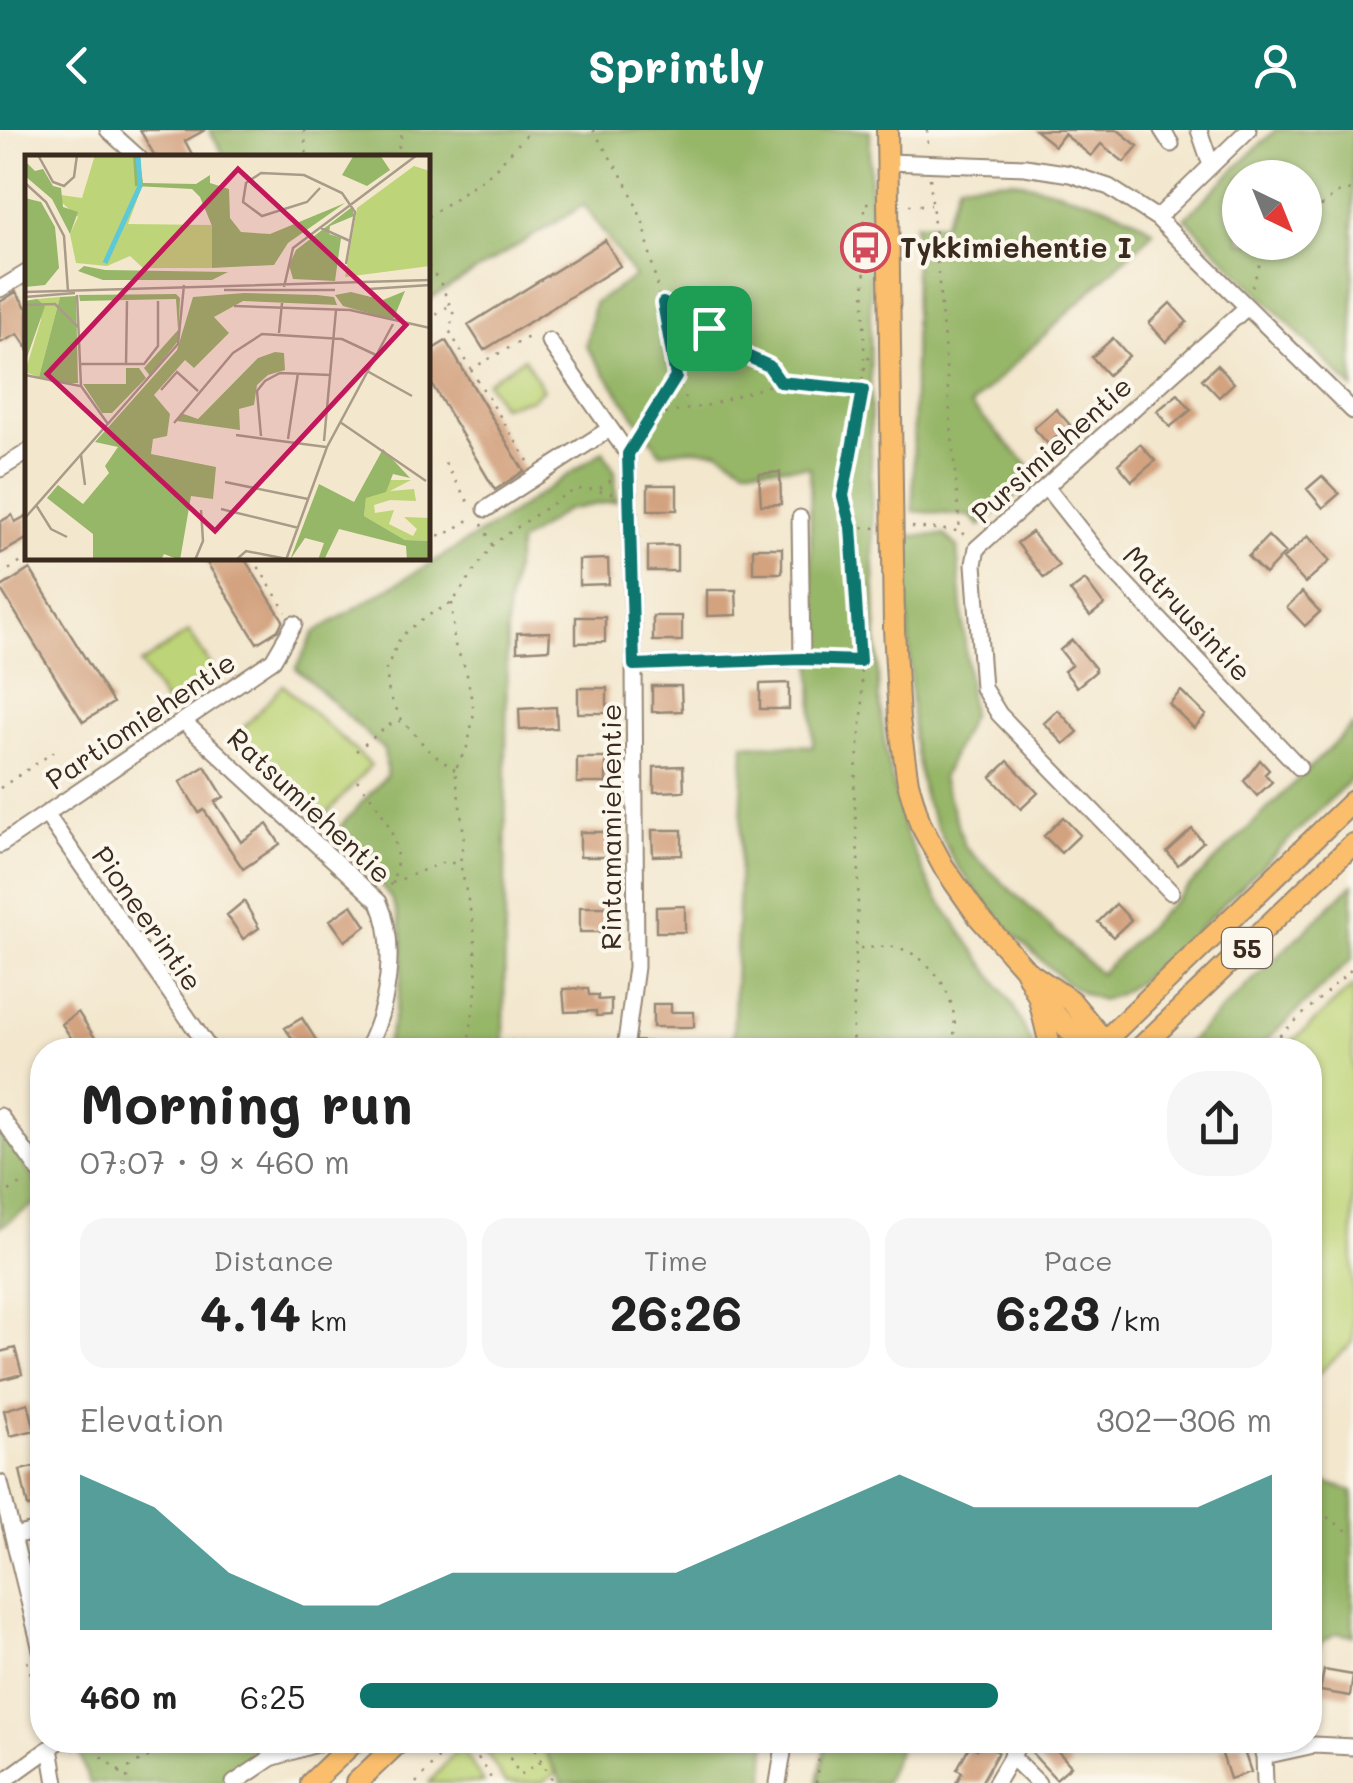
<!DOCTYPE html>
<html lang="en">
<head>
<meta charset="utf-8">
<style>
	:root { --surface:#fff; --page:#f6f6f6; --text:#222; --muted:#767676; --accent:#0f766e }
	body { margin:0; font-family:Mali,sans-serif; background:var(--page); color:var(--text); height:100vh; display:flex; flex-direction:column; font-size:38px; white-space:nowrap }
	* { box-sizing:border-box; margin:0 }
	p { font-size:32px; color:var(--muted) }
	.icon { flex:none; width:55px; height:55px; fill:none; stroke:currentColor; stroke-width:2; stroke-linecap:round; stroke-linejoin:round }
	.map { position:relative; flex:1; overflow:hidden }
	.sheet { position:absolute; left:30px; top:908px; width:1292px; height:715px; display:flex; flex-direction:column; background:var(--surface); border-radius:40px; box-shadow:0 2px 8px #0004 }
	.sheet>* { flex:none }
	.needle { width:65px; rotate:137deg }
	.tools { position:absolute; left:1222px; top:30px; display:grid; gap:20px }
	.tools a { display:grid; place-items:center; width:100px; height:100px; border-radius:50%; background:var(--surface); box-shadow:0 2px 8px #0004; font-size:50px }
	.pin { position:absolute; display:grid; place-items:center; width:85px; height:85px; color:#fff; margin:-42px; border-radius:20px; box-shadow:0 5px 15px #0006 }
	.round { display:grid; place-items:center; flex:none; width:105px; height:105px; border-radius:40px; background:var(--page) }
	.summary { display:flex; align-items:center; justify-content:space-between; height:170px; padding:0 50px }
	h1 { font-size:55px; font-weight:700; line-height:75px }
	.metrics { display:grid; grid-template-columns:repeat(3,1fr); gap:15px; height:170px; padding:10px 50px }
	.metrics div { display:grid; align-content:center; border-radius:25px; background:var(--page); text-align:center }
	.metrics b { font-size:50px; font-weight:700 }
	.metrics small { font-size:28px; font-weight:400 }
	.metrics p { font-size:28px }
	.chart { height:280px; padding:20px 50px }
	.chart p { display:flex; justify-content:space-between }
	.chart svg { width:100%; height:180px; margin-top:10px; fill:var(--accent); opacity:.7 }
	ul { padding:0 50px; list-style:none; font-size:32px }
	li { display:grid; grid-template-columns:160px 120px 1fr; align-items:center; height:75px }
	li i { height:25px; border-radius:12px; background:var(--accent) }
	header { display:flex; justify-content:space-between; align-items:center; height:130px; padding:0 50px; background:var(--accent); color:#fff; font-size:45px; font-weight:700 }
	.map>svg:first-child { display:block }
	.green { fill:#bed478; stroke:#7c7f4b; stroke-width:2.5 }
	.forest { fill:#96b668; stroke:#687043; stroke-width:2.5; fill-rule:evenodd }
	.building { fill:#d3a27f }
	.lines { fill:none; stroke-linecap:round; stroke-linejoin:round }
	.minor-casing { stroke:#978876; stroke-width:19 }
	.major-casing { stroke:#978876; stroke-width:24 }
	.path { stroke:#978876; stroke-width:2.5; stroke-dasharray:2.5 8; stroke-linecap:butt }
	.minor { stroke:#fff; stroke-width:15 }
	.major { stroke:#fabe6d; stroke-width:20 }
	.route-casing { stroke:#fff; stroke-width:20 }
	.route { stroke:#0f766e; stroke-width:12 }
	.labels { text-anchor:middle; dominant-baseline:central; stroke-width:8; stroke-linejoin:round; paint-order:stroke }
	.shield { fill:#fbf7ec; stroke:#75685c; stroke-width:2.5 }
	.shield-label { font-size:25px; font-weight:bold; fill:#3b2a1e }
	.poi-label { font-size:28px; font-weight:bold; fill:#3b2a1e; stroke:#fbf7ec; text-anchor:start }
	.street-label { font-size:28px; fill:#3b2a1e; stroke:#fbf7ec }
	.inset-river { fill:none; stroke:#5dc8d7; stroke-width:5 }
	.inset-road { fill:none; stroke:#a99b88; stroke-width:2.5 }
	.view { fill:#c2185b; fill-opacity:0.15; stroke:#c2185b; stroke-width:5 }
	.inset-edge { fill:none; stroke:#3b2a1e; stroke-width:5 }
</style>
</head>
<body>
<header><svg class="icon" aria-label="back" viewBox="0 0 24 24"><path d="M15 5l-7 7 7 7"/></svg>Sprintly<svg class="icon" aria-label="person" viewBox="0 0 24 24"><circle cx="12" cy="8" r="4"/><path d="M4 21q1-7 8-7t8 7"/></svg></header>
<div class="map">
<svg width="1353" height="1653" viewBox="0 0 1353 1653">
	<rect width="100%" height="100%" fill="#fbf7ec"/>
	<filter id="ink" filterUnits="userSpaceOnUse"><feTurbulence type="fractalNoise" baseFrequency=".01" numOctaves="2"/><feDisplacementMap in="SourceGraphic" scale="20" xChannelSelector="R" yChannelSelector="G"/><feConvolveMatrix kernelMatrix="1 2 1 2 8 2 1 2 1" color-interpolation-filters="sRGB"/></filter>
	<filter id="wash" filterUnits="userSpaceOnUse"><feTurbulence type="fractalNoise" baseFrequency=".0048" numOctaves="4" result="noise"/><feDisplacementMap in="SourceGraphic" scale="40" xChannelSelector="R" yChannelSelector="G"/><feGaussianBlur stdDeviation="2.25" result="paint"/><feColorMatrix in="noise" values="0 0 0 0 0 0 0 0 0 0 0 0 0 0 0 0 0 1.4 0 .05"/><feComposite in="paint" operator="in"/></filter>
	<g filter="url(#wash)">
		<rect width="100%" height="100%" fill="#f3e7ce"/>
		<path class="green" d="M524,228L543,259L532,269L501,276L487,252Z
			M189,502L216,543L167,576L140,534Z
			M283,555L371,635L324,687L235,607Z
			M1353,856V1212L1310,1251V920H1283Z
			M479,1610H539L556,1644L541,1653H505Z
			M460,1616L484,1653H429Z"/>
		<path class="forest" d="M209,0H870L871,363L879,570L887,628L904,699L932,760L1012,874L1035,920H862V916L733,909L744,614L813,616L810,337H745L719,321L687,319L660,323L586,216L594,173L635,147L584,75L428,170V28L225,27Z
			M1275,0H1353V259L1185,88ZM1240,48H1305V112H1240Z
			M1012,50C1061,62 1113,72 1154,101L971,275L1038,346L980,396L970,386L913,381L915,94L944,93L959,53Z
			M603,321L615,341L616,371L566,380L519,413L507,480L504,920H384C399,879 414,807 390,767C374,741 348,731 336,701L387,645L384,620L296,538L314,503L496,394Z
			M945,405L957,417L971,585L942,648L965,717L1100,844L1353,595V647L1185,812L1138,852L1117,865L1101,870L1085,864L1064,851L997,789L953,730L924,668L913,606L904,406Z
			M1353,754V828L1256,920H1180Z
			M0,999L42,1060V1069L0,1097Z
			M1310,1348L1353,1361V1506L1336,1503L1322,1512L1311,1529Z
			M109,1610H291L262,1623L222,1653H89L79,1623Z
			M539,1610H766L765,1653H562Z
			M826,1610H903L884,1653H818Z"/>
		<g id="blocks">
			<path class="building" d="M140,0H205L185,11L194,28H156Z
				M1035,0H1118L1138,16L1124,32L1101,14L1091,26L1064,4L1055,16Z
				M605,110L620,136L484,220L468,195Z
				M16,162L28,180V219L18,204L0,213V172Z
				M1170,173L1187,192L1166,212L1149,193Z
				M1113,208L1129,226L1108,245L1092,227Z
				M446,211L524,341L495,360L428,248V222Z
				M1217,235L1234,253L1219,267L1202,249Z
				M1178,264L1191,280L1170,297L1157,281Z
				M1056,279L1070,295L1048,314L1034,298Z
				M1140,314L1155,331L1132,351L1118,334Z
				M780,342L781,374L761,375L759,344Z
				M1322,346L1339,364L1323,378L1307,359Z
				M648,355H677V380H648Z
				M12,385L15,392L28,385V408L0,424V392Z
				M1032,402L1059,436L1044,448L1017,413Z
				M1268,406L1285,423L1265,444L1248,427Z
				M1308,406L1330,431L1305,453L1283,429Z
				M677,415V441H648V416Z
				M753,418H782V443H753Z
				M204,428H244L283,490L278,500L257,513Z
				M608,429L609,454L579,455V430Z
				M30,439L113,573L83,592L0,458Z
				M1085,450L1104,475L1090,486L1070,461Z
				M707,460H736L737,485L707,486Z
				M1302,462L1320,482L1305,496L1287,477Z
				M653,486H682V511H653Z
				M576,487H605V512L576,513Z
				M550,502L549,519L517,521V503Z
				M1072,510L1095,538V542L1077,557L1064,541L1072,535L1060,520Z
				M789,553V579H760V554Z
				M652,556H681L682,581L652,582Z
				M578,558H607V583H578Z
				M1181,561L1206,585L1194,598L1169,574Z
				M556,577L557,598L520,600L519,579Z
				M1058,580L1078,602L1064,614L1044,593Z
				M577,628H606V653H577Z
				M1260,630L1269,640L1265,644L1272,652L1257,666L1244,651Z
				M1008,631L1038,663L1021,679L991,647Z
				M205,636L224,667L215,672L241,712L267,694L280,714L243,739L204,680L199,683L180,652Z
				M683,636L684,661L654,662V637Z
				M1063,687L1080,705L1061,723L1044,706Z
				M1192,699L1203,712L1178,735L1167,722Z
				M652,700H682V725L653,726Z
				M580,702H609L610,727H580Z
				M244,771L259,798L243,809L227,785Z
				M1116,774L1131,790L1113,807L1098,792Z
				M352,775L366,796L345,811L330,790Z
				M685,776V802H656V777Z
				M580,777H609V802H580Z
				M588,858L589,865H598V870L611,869V885L596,886V881L565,882L563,859Z
				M653,874H671V882H694V897H653Z
				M78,882L103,920H79L62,894Z
				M302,888L316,910L300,920L285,898Z
				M15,1218L22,1244L0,1250V1222Z
				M28,1273L35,1300L10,1306L4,1280Z
				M42,1335V1374L28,1377L20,1340Z
				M1324,1540L1353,1545L1350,1566L1320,1561Z
				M1042,1610H1048L1071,1636L1056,1649L1030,1621Z
				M981,1612L998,1622L981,1653H956L962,1642L957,1639L970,1615L977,1619Z
				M1241,1612L1251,1642L1230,1649L1220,1618Z"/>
		</g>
	</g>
	<g filter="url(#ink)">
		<use href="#blocks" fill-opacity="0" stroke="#978876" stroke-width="2.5"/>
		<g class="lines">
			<defs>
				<path id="minor" d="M108,0L139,28
					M1162,0L1171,14
					M1199,0L1211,35
					M888,32L1025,37L1070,44L1109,57L1157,88L1353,281
					M1157,88L1248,0
					M0,159L28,142
					M549,211L628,324L634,535L636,837L625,920
					M0,339L28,322
					M1047,358L1107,434L1299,637
					M486,379L608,300
					M634,535L802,529L800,388
					M183,591L379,772C398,815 388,879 366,920
					M46,684L210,920
					M0,715L273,530L294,494
					M1171,762L999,584L983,558L974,434L977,418L1246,178
					M626,919L650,920
					M0,986L42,1045
					M0,1353L42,1524
					M14,1406L42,1399
					M1258,1610L1264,1626L1265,1653
					M50,1618L56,1653
					M1011,1626L1038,1653
					M1264,1626L1314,1615L1353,1617
					M1,1653L61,1610
					M234,1653L271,1628L329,1610
					M778,1653L785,1610
					M996,1653L1021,1610"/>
				<path id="major" d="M887,0L894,499L899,590L908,653L920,693L943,736L978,786L1024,838L1037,864L1087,920
					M1030,843L1071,871L1110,918
					M1038,865L1049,911L1048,920
					M1095,920L1353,671
					M1138,920L1353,714
					M311,1653L356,1610
					M356,1653L401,1610"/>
			</defs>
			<use href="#minor" class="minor-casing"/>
			<use href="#major" class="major-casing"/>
			<path class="path" d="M304,0L307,28
				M593,0L628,56L644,95L676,247L638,311
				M927,0L928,15
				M396,28L403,0
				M930,48L960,401L966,407
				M909,75H931
				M428,87L493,41L531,0
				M1305,90L1337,63L1353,60
				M428,136L440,152L454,185L449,200L471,239L532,205
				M1252,157L1262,127L1279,112
				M664,174L709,198L727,217L769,236L780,251
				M428,190L447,177
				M471,240L528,331
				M864,240L865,73H871
				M676,247L689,276
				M655,286L709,275L780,252L863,260
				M445,333L470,375
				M600,358L614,348
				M482,394L492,414
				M850,394L843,366L864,240L871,222
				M912,397L958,401
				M428,408L448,403L472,388
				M253,428L286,482
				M0,445L28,428
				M452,473L454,513L466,540L474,582L468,615L455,640L464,705L460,733L474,798L477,855L469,910L452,920
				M818,530L860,531
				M356,621L389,595L401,591
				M455,640L430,622L402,590L389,564L386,539L401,506L425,487L452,473L493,414L566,364L584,358L615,364
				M357,650C382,679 413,722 387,760
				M0,658L58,619
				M392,753L441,733H458
				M860,818C872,818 888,815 899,818C939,830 966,882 950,920
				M469,910L611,912
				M852,920L859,744L854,660L863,576L851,397L876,398
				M1264,920L1353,838
				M0,1066L25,1052
				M1310,1375L1353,1405
				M27,1531L42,1582
				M89,1610L101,1626L134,1653
				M467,1610L494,1653
				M499,1610L520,1645L542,1631
				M530,1610L554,1653
				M73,1620L94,1610
				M119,1643L179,1610
				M416,1653L454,1610
				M816,1653L821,1610"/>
			<use href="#minor" class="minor"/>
			<use href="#major" class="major"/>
		</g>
	</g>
	<g class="lines" filter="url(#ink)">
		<defs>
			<path id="route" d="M663,173L709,198L727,217L769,236L780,252L863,260L843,366L851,397L860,531L802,529L634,535L628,324L676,247Z"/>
		</defs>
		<use href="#route" class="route-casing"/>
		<use href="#route" class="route"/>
	</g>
	<defs>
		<symbol id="bus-ring" viewBox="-11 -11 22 22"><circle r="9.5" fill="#fbf7ec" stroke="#d1495b" stroke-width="1.5"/><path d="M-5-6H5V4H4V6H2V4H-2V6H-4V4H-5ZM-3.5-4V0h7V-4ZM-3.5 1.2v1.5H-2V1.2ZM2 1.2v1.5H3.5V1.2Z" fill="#d1495b"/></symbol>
	</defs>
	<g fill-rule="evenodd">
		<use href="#bus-ring" x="838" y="90" width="55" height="55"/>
	</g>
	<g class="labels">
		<rect class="shield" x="1222" y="798" width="50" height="40" rx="8"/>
		<g class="shield-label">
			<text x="1247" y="818">55</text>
		</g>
		<g class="poi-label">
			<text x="900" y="117">Tykkimiehentie I</text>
		</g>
		<g class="street-label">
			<text transform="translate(1051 319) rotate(-42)">Pursimiehentie</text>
			<text transform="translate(1188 483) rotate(47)">Matruusintie</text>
			<text transform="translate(140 590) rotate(-34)">Partiomiehentie</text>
			<text transform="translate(310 675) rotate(43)">Ratsumiehentie</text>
			<text transform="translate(610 697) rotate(-90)">Rintamamiehentie</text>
			<text transform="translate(148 788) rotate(55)">Pioneerintie</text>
		</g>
	</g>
	<g transform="translate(25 25)">
		<rect width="405" height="405" fill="#f3e7ce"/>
		<path d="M70,0H108L116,34L103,69L187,70V113H118L105,101L82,111L51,108L45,79L53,62L35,46L36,40L57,43ZM389,11L405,16V111L320,122L332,53ZM35,142L14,222L0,217L16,165L12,144ZM365,325H386L365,336L389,334L391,346L365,345L349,350L350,358L369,355L364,369L388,381L392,374L379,362L405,363L404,386L380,385L339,361L341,343Z" fill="#bed478"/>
		<path d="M108,0H114L118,28L171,29L185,20V28L204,34L205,63L216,77L245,79L320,48L263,88L249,110L187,113V71L175,42L167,34L110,31ZM329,0H355L365,15L342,31L317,20ZM0,6L10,16L18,14L28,31L36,33L38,52L53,57L45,79L27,44L0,21ZM0,43L16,47L30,72L34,113L20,130L0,132ZM327,52L329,61L305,71L304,79L316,83L310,126L268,124L264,110L271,95ZM59,111L80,115L203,117L187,125H78L53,116ZM380,136L368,165L318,151L310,140L326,137L358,145ZM219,138L292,140L309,142L312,150L218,146L189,162L204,178L169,213L160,205L129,240L145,259L142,281L128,284L126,299L191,312L188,344L166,341L155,405L139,399L136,405H68V379L22,343L33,330L58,349L84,318L80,311L93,292L70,287L152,195L168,142ZM151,139L155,143L153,186L125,221L119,213L153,175L151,144L55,146L54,140ZM51,141L53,228H30L14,222L35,142ZM12,144L20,151L0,208V146ZM250,197L259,198L260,215L243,220L232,230L229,250L214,254L215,275L152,266L156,258L173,264L233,203ZM101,213H114L121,223L87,258H77L58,229H101ZM358,294L385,323L368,319L361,337L341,343L339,361L380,385L405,386V405H382L381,391L314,374L299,405H293L299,388L280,383L265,405L294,329L329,347Z" fill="#96b668"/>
		<path class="inset-river" d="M80,108L115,31L113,0"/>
		<path class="inset-road" d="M13,0L28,27L39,31L49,22L52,0M0,28L21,47L39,81L43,136M295,33L282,47L237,61L218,47L221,28L236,18L279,20L317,38L330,57L321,109M296,73L325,86M259,132L268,93L392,0M344,134L405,130M199,135H310M0,137L405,125M52,140L56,231L83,269M0,142L50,138M0,150L30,149L54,173M209,151L325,155L405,173M254,178L257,148M56,209H119L133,191V146M101,210L102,146M342,216L387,241M0,220L55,231M136,235L152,217L173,236M315,267L401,326M149,268L208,198L237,179L317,184L351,200M211,280L301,292M236,281L232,236L240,226L255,218L306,220M263,284L273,218M299,286L311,155M56,300L60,330M200,327L283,344M11,350L26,374L42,382M196,354L274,373M0,363L153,189L159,130M170,405L178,386L176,355M211,405L221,396L262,404M261,405L302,292L368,169"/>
		<path class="view" d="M213,14L381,170L190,376L22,219Z"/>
		<rect width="405" height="405" class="inset-edge"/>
	</g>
</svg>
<div class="tools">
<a><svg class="needle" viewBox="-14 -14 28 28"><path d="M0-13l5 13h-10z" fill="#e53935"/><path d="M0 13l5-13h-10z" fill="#767676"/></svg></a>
</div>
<div class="pin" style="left:709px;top:198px;background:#1e9e55"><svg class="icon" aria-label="arrive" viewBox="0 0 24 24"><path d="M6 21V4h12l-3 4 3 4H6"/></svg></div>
<section class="sheet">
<div class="summary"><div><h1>Morning run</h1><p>07:07 · 9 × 460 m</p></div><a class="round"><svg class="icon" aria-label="share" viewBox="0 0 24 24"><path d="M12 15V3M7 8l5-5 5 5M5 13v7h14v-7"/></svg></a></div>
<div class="metrics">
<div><p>Distance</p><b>4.14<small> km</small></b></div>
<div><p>Time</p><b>26:26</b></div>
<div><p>Pace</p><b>6:23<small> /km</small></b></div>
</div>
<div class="chart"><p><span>Elevation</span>302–306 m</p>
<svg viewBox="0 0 160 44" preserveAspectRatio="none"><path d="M0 44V6L10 14L20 30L30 38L40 38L50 30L60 30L70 30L80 30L90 22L100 14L110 6L120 14L130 14L140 14L150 14L160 6V44z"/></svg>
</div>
<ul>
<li><b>460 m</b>6:25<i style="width:70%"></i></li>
</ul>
</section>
</div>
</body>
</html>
